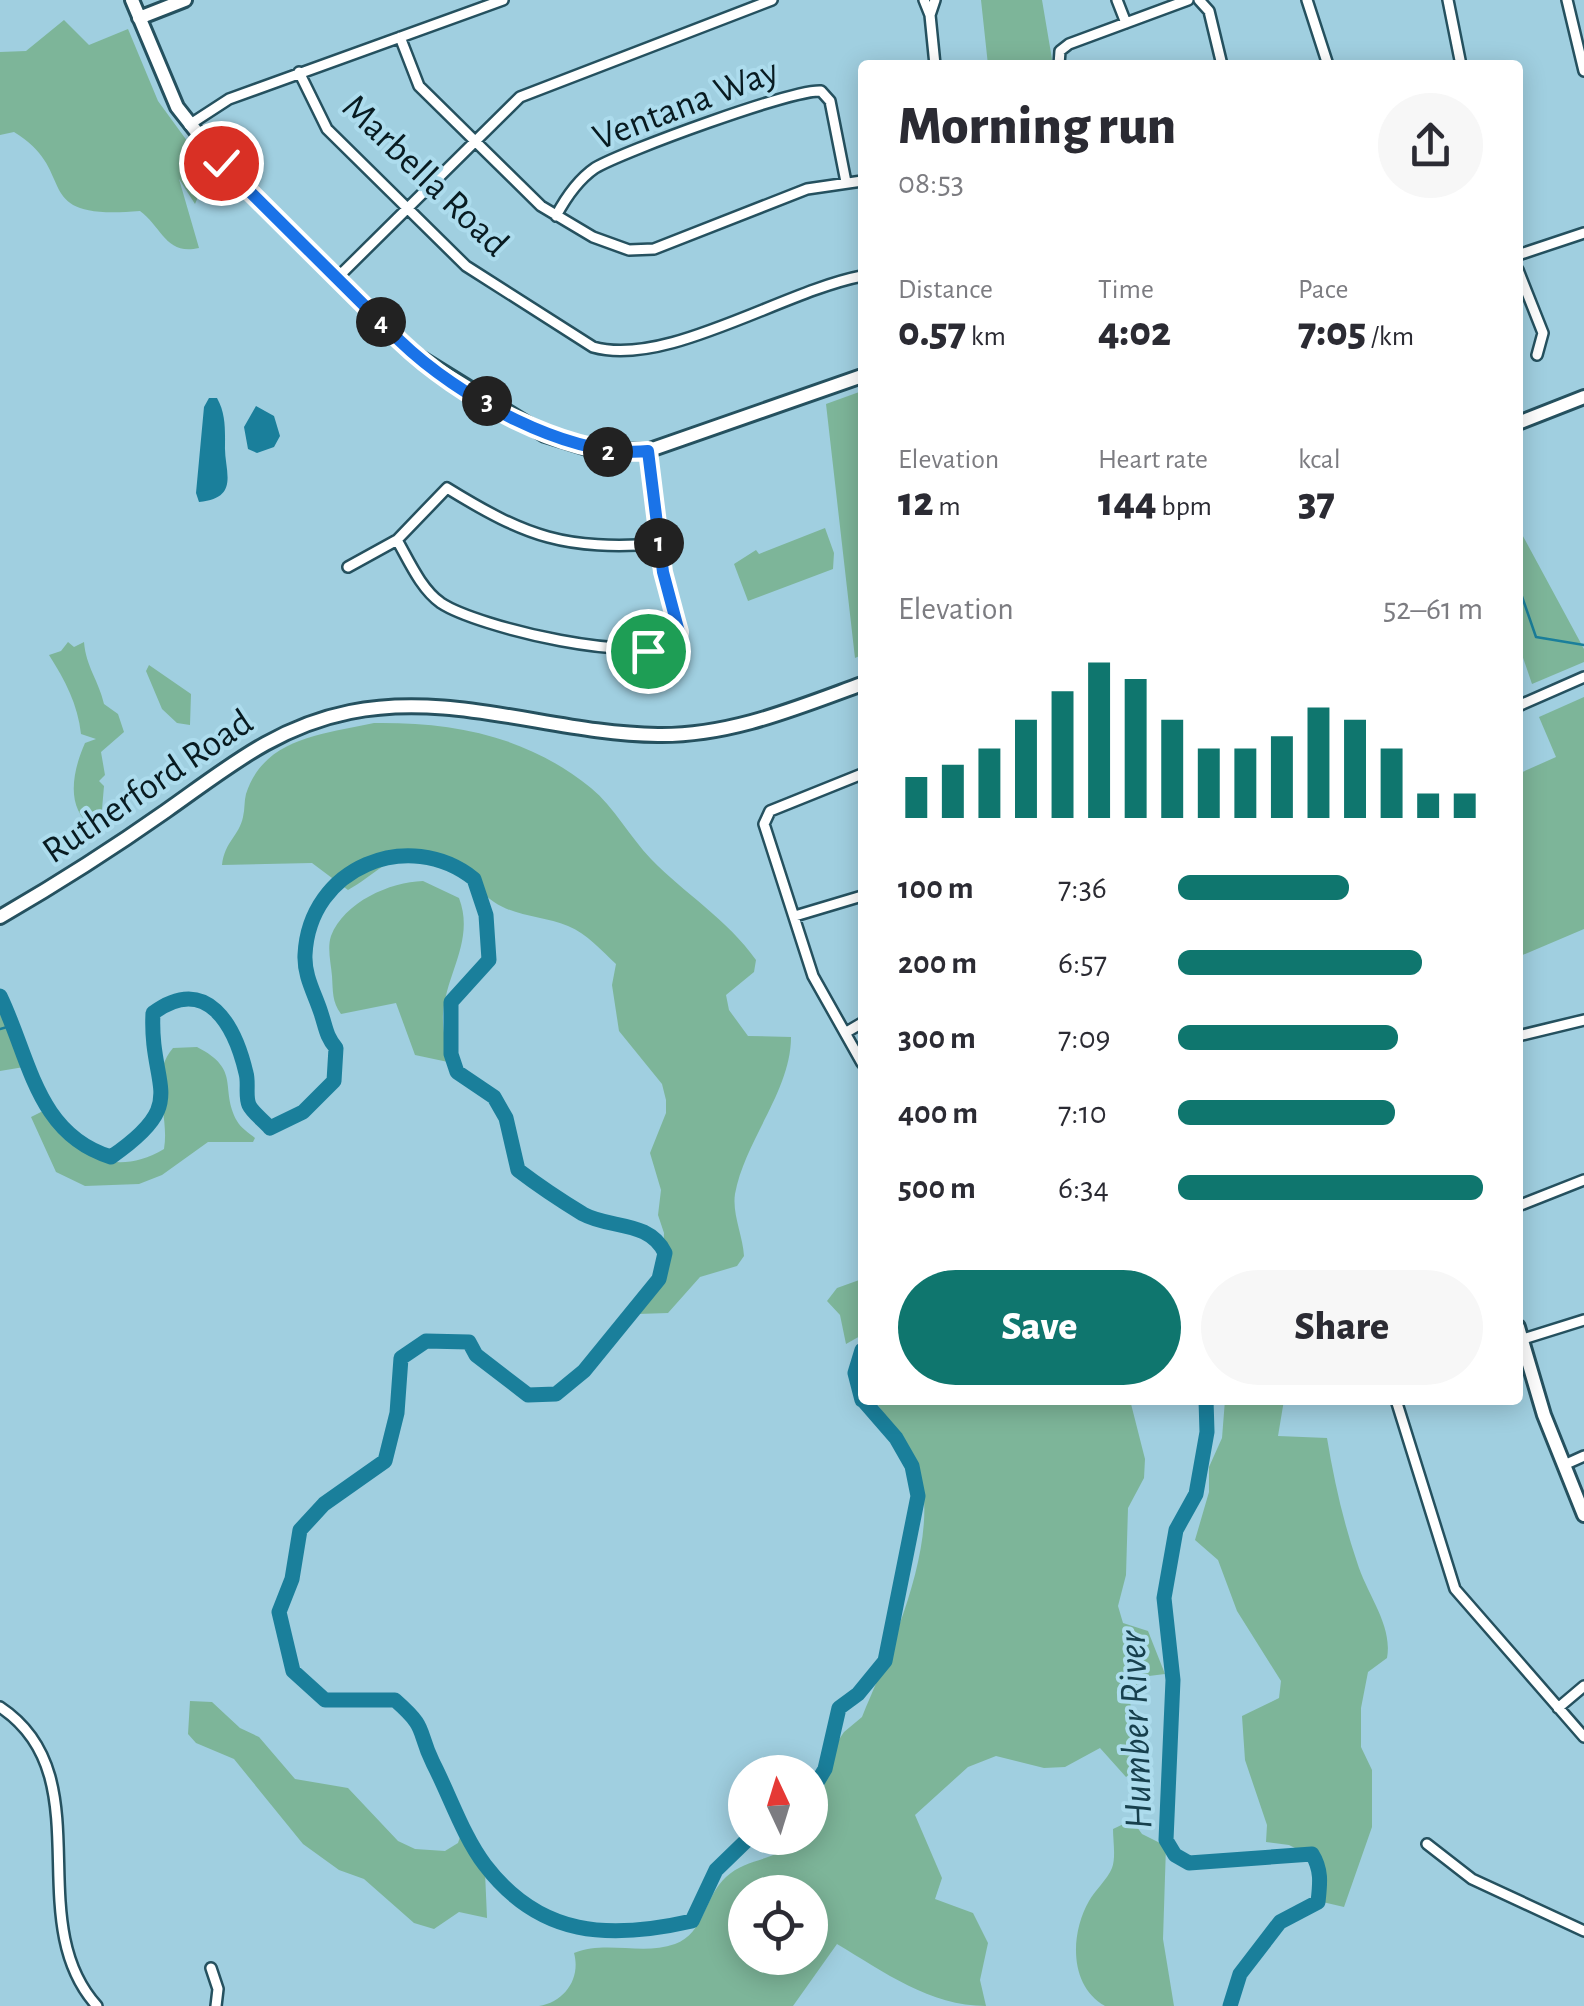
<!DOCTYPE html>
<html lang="en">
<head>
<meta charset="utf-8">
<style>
	:root { --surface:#fff; --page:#f7f7f7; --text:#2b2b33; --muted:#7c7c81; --accent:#0f766e }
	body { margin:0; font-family:"Alegreya Sans",sans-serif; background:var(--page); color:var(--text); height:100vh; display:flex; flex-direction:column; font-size:38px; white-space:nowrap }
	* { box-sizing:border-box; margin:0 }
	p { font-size:32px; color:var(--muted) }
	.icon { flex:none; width:55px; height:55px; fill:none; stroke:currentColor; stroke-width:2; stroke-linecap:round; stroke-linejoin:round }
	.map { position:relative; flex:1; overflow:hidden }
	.panel { position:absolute; left:858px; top:60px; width:665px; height:1345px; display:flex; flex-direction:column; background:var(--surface); border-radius:10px; box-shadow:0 5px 25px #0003 }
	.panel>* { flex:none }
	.needle { width:65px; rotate:356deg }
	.controls { position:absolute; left:728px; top:1755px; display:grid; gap:20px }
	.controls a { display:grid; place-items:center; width:100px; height:100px; border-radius:50%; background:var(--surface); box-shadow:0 5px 25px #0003; font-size:50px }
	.pin { position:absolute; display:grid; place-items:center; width:85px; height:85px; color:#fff; margin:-42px; border:5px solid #fff; border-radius:50%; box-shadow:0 2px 10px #0007 }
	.km { position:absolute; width:50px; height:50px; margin:-25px; border-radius:50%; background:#222; color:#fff; font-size:28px; line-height:50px; text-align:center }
	.round { display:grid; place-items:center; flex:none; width:105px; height:105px; border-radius:52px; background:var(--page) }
	.overview { display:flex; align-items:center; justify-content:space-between; height:170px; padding:0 40px }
	h1 { font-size:55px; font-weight:800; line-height:75px }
	.stats { display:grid; grid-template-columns:repeat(3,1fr); gap:15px; height:170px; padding:10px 40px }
	.stats div { display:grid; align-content:center }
	.stats b { font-size:42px; font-weight:800 }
	.stats small { font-size:28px; font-weight:400 }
	.stats p { font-size:28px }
	.chart { height:280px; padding:20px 40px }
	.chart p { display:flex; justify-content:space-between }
	.chart svg { width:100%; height:180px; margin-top:10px; stroke:var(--accent); stroke-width:6 }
	.cta { display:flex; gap:20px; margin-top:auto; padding:20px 40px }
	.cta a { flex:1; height:115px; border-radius:60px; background:var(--accent); color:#fff; font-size:40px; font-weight:800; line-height:115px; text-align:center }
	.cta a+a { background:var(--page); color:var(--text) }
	ul { padding:0 40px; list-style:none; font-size:32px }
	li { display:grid; grid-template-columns:160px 120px 1fr; align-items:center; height:75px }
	li i { height:25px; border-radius:12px; background:var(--accent) }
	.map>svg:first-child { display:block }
	.green { fill:#7db599; fill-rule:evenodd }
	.water { fill:#1a7f9b }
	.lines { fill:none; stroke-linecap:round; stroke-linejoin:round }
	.stream { stroke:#1a7f9b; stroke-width:2.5 }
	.river { stroke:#1a7f9b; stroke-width:15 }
	.street-casing { stroke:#25515f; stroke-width:14 }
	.secondary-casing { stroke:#25515f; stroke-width:18 }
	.street { stroke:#fff; stroke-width:9 }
	.secondary { stroke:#fff; stroke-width:12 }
	.route-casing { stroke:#fff; stroke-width:20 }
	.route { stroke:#1a73e8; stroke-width:12 }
	.labels { text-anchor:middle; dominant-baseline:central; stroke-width:8; stroke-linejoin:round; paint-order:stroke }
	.street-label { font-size:38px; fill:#081b21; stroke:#addced }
	.water-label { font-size:40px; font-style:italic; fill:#17404d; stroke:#addced }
</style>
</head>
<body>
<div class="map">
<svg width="1584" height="2006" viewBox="0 0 1584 2006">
	<rect width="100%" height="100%" fill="#a0cfe0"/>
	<path class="green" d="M981,0H1042L1053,65H988Z
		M64,20L89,45L128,29L158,101L209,171L195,204L179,179L199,248C166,256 162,227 140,211C26,221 81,172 14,132L0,135V52L26,51Z
		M862,391V655L855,658L826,404Z
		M1518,527L1584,649V662L1532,684L1518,643Z
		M825,528L834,553L833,569L748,601L734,564L756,550L759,554Z
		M68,642L74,647L84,642C86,667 99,681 104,704L118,714L124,732L101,752L105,775L99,781L104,786L101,821L94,828C64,809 73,770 85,743L96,739L81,734C78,705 65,680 49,655L61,651Z
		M149,665L191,694L190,725L177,723L162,709L146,671Z
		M1584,697V929L1518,957V774L1556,757L1539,717Z
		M374,723C454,722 527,736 591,788C614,807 630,837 651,859C685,894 727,919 756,960L754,972L726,995L729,1010L748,1036L791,1037C791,1091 745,1140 735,1194C732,1214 743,1236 744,1256L737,1266L700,1277L668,1313L638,1314L663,1262L664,1233L658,1215L661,1190L650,1153L666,1113V1100L662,1084L619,1031L612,985L616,964C601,950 587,934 568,926C544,916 516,917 494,902C472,887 459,855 428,851C397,848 374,876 348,890L312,863L222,865C225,841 239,836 243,817C245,809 244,801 246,794C264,737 325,734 374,723Z
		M423,881L459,898C475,940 446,973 443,1014C442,1029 447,1047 448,1062L415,1055L396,1003L341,1014C332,1002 333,991 332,976C331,964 327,948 331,936C344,902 390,882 423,881Z
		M0,1007L24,1067L0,1071Z
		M197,1047C242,1070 219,1088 237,1121C240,1127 250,1134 255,1138L253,1142H208L162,1175L139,1184L85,1186L56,1172L31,1117L45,1110C71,1155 114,1179 164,1149C170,1114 148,1077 173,1048Z
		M862,1279V1335L846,1344L840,1315L827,1301L837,1288Z
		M875,1400H1130L1145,1459L1144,1478L1128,1508L1126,1575L1118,1606L1123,1623L1148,1631L1165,1674L1141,1677C1123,1708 1132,1710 1139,1740C1142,1750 1139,1764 1139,1774L1133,1772L1126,1777L1100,1748L1065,1767L1044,1768L996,1756L968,1767L915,1815L942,1878L935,1899L973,1913L988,1943L980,1980L986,2006C930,2006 884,1972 837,1944L793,2006H539C565,2002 581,1978 574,1953C607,1940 642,1956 675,1944C705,1933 704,1897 726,1877C747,1857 774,1863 800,1838H810V1823L822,1806L828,1756L844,1732L862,1717C890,1649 944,1537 917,1464C908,1439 887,1422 875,1400ZM745,1892H810V1958H745Z
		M1225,1400H1284L1278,1436L1327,1438C1334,1480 1343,1521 1357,1562C1367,1595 1393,1625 1387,1658L1368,1672L1361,1708V1747L1372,1770V1827L1344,1907L1314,1900L1325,1875L1321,1861L1289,1845L1266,1842L1267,1825L1245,1760L1242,1716L1279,1698L1281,1681L1237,1611L1218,1560L1195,1540L1209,1492V1467L1222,1438Z
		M190,1701L212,1702L240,1728L259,1737L295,1779L348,1788L398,1841L415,1849L445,1851L458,1843L462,1831L485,1872L487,1918L459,1912L434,1929L414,1923L364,1879L339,1870L303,1844L234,1759L196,1743L188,1734Z
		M1132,1820L1142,1834L1166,1846L1163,1939L1174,2006H1105C1069,1986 1070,1934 1089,1901C1095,1890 1107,1880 1112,1868C1116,1858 1113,1840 1113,1829Z"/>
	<path class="water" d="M209,398H217C226,414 225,430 225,446C224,470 241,498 199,502L196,493L204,407Z
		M256,406L274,416L280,436L274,447L257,453L248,449L244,427Z"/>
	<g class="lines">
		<path class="stream" d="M1518,585L1536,637L1584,645
			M0,1029L14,1025"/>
		<path class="river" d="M0,996C30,1058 36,1134 111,1157C192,1101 149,1090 153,1013C207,973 235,1026 246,1073C249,1083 245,1096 249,1105C252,1112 264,1121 270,1128L303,1112L334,1081L336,1048C326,1036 326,1028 321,1013C315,994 304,976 305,955C309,867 409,827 474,879L486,915L489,960L451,1002V1054L457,1072L494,1097L506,1118L518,1170C539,1186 560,1200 583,1214C610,1229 649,1220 665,1253L659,1279L584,1371L556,1394L528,1395L476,1355L469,1342L426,1341L401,1358L397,1413L385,1461L324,1504L300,1530L292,1579L279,1612L293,1671L325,1700H395C429,1730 416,1728 433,1763C450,1796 463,1836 485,1865C540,1937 609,1940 692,1921L716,1870L749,1838
			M862,1350L855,1373L862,1400
			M1206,1400L1207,1432L1196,1494L1176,1530L1164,1598L1173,1680L1166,1840L1175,1855L1189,1863L1312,1854C1322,1870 1320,1884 1318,1902L1280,1922L1240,1974L1230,2006
			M810,1794L825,1769L839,1708L858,1694L885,1661L918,1496L912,1466L896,1438L863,1400"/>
		<defs>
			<path id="street" d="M924,0L930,15L935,65
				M1117,0L1126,23
				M1199,0L1209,11L1222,65
				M1307,0L1328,65
				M1448,0L1461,65
				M1567,0L1584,71
				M930,15L935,0
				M400,37L419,86L541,206L593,237L629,250L654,249L807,189L862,181
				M1059,65L1060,51L1069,44L1188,0
				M299,72L327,129L466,266L593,347C666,368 783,291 862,276
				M189,125L229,99L503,0
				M556,216C565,199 579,179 595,168C624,151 793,89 821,91L830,101L846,182
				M1518,255L1584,233
				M1518,270L1543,333L1537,355
				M337,278L520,97L772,0
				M397,540C409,561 421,589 441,603C477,627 644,667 678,639L679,631L663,571L647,451
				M348,567L397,540L447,488C528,538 565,550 659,544
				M1518,706L1584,677
				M862,774L770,811L764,824L813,976L862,1063
				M795,916L862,896
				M845,1033L862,1023
				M1518,1036L1584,1020
				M1518,1206L1584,1180
				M1520,1340L1584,1320
				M1396,1400L1455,1589L1584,1737
				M1564,1465L1584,1456
				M0,1707C104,1776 19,1920 97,2006
				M1558,1708L1584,1686
				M1427,1844L1472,1879L1584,1931
				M211,1968L218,1989L216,2006"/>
			<path id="secondary" d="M132,0L177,107L221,163L414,354L545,435L590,449L647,451L862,376
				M139,18L185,0
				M1518,423L1584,397
				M0,917C57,884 112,849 166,811C226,769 275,727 350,712C454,691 555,734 658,735C730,736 796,708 862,684
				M1518,1327L1544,1415L1584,1515"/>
		</defs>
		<use href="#street" class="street-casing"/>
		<use href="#secondary" class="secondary-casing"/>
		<use href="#street" class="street"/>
		<use href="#secondary" class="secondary"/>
	</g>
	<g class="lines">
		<defs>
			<path id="route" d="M221,163L400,341C457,396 568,459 648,451L663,572L679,632L678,639L669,646L648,651"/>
		</defs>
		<use href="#route" class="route-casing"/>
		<use href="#route" class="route"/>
	</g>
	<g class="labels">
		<g class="street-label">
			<text transform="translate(686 105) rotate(-21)">Ventana Way</text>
			<text transform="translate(425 176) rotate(44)">Marbella Road</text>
			<text transform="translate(148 787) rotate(-34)">Rutherford Road</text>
		</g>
		<g class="water-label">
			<text transform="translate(1136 1730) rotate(-92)">Humber River</text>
		</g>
	</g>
</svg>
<div class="controls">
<a><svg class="needle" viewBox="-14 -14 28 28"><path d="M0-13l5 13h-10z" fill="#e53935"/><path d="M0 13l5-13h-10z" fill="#7c7c81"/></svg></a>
<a><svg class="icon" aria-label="locate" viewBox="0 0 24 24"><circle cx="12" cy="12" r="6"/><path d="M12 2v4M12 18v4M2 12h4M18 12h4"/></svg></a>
</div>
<div class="pin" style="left:648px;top:651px;background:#1e9e55"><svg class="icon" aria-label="arrive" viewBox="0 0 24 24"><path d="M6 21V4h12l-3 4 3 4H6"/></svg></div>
<div class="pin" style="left:221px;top:163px;background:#d93025"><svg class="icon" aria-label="check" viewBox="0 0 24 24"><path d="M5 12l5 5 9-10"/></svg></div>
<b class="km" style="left:659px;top:543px">1</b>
<b class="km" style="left:608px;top:452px">2</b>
<b class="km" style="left:487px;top:401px">3</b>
<b class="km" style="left:381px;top:322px">4</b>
<section class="panel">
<div class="overview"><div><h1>Morning run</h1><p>08:53</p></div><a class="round"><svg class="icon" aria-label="share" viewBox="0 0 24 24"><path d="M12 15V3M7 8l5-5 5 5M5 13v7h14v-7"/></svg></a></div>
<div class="stats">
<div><p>Distance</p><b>0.57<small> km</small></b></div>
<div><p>Time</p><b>4:02</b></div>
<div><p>Pace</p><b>7:05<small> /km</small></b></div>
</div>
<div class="stats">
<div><p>Elevation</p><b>12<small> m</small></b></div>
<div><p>Heart rate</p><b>144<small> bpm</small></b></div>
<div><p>kcal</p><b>37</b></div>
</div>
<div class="chart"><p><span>Elevation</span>52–61 m</p>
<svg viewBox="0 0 160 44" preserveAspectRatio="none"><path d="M5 44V34M15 44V31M25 44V27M35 44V20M45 44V13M55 44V6M65 44V10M75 44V20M85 44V27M95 44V27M105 44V24M115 44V17M125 44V20M135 44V27M145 44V38M155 44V38"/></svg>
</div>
<ul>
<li><b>100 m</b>7:36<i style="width:56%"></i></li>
<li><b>200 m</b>6:57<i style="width:80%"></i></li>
<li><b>300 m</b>7:09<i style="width:72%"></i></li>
<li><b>400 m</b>7:10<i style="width:71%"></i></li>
<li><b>500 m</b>6:34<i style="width:100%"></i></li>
</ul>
<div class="cta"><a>Save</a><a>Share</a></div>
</section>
</div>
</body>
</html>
